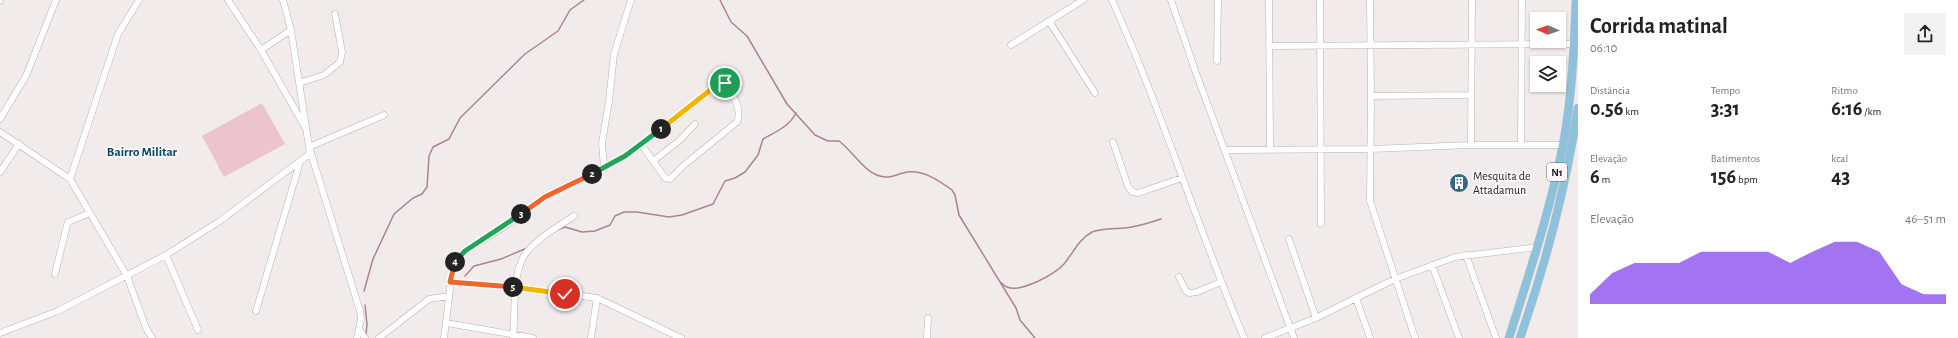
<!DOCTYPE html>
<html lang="pt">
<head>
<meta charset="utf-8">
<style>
	:root { --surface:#fff; --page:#f2f2f2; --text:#222; --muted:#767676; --accent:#7c3aed }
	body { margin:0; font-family:"Alegreya Sans",sans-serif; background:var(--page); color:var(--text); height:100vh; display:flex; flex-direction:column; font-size:15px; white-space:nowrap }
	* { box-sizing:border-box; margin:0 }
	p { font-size:13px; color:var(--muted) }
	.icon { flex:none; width:22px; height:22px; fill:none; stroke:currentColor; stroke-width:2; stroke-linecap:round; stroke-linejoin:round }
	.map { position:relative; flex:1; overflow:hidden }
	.panel { display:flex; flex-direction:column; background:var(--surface); width:380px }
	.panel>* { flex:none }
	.needle { width:26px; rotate:272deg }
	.tools { position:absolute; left:1530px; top:12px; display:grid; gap:8px }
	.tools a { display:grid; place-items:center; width:36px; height:36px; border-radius:0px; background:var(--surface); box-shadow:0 1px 3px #0004; font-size:20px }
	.pin { position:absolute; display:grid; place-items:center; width:34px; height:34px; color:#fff; margin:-17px; border:2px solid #fff; border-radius:50%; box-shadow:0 1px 4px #0007 }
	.km { position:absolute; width:20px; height:20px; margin:-10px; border-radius:50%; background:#222; color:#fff; font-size:11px; line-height:20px; text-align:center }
	.round { display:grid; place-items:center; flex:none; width:42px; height:42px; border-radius:0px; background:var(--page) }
	.head { display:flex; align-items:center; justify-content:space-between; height:68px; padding:0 12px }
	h1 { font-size:22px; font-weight:700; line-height:30px }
	.metrics { display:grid; grid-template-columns:repeat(3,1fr); gap:6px; height:68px; padding:4px 12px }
	.metrics div { display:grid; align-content:center }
	.metrics b { font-size:20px; font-weight:700 }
	.metrics small { font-size:11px; font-weight:400 }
	.metrics p { font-size:11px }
	.chart { height:112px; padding:8px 12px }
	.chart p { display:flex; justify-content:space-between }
	.chart svg { width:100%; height:72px; margin-top:4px; fill:var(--accent); opacity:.7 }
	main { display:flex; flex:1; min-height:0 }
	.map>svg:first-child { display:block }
	.park { fill:#ecc4ce }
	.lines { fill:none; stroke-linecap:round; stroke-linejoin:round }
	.stream { stroke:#ac838e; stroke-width:1.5 }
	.minor-casing { stroke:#b7b0b1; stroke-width:7 }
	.major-casing { stroke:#c9c9c9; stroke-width:9 }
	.minor { stroke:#fff; stroke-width:6 }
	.major { stroke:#8ec1db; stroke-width:8 }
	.split-1-casing { stroke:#fff; stroke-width:8 }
	.split-2-casing { stroke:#fff; stroke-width:8 }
	.split-3-casing { stroke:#fff; stroke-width:8 }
	.split-4-casing { stroke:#fff; stroke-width:8 }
	.split-5-casing { stroke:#fff; stroke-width:8 }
	.split-6-casing { stroke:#fff; stroke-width:8 }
	.split-1 { stroke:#f5b400; stroke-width:5 }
	.split-2 { stroke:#22a559; stroke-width:5 }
	.split-3 { stroke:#f0652b; stroke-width:5 }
	.split-4 { stroke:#22a559; stroke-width:5 }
	.split-5 { stroke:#f0652b; stroke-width:5 }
	.split-6 { stroke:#f5b400; stroke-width:5 }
	.labels { text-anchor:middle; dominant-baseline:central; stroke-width:3.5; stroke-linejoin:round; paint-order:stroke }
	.shield { fill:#fef8fa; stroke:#625f5f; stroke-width:1 }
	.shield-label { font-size:11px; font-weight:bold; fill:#1f1d1d }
	.poi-label { font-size:12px; fill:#1f1d1d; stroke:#fef8fa; text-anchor:start }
	.neighbourhood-label { font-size:13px; font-weight:bold; fill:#014866; stroke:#fef8fa }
</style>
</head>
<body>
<main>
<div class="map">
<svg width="1578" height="338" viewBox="0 0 1578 338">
	<rect width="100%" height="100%" fill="#f2ebec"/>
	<path class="park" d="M262,103L285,144L224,177L202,136Z"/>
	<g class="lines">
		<path class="stream" d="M720,0L731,22L747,36L787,104L815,135L828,141H839C853,151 866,176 885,177C891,178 898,174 903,173C921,168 938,180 952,190L955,195L959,215L1016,308L1020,320L1035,338
			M557,230L565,227L582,232L595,231L610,225L615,216L624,212H637L669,217L682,215L713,204L725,181L735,178L745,172L758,155L763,139C775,132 789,127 796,113
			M465,276L474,266L501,259L527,248
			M1000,282C1002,283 1004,286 1007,287C1021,293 1055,274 1064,264C1073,253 1079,239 1092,232C1102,228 1115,229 1125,228C1137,227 1149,223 1161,219
			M364,291L373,259L394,214L413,198L422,194L427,187L429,156L433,147L449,139L460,118L525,54L558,31L570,10L584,0
			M365,305L367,324L366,335"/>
		<defs>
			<path id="minor" d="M228,0L261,50L305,127
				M283,0L291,30L309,147L360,311L361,319L357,338
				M1112,0C1162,111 1197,226 1244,338
				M1171,0L1196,73L1294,338
				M1269,0L1270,148
				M1320,0L1321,224
				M1370,0L1371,96L1370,201L1415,338
				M0,1V0
				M1049,21L1095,93
				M1011,45L1083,0
				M1269,46L1574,44
				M261,50L291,30
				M1217,61L1218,0
				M299,83L324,75L340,62L342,52L335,14
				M1371,96L1471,95
				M0,119L26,76L56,0
				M0,132L70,179L127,276L146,328L152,338
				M1113,142L1128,186L1132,192L1138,193L1182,178
				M641,144L653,161L680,140L695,124
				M1521,144L1522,0
				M1471,145L1472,0
				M309,147L384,115
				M1225,150L1371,149L1471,145H1563
				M604,168L602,143L609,101L614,54L631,0
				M0,172L19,144
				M70,179L118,34L139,0
				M1289,239L1316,318
				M166,255L198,330
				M1466,255L1496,338
				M1432,265L1459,338
				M55,274L67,225L68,222L90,213
				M1179,277L1186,291L1189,293L1197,292L1221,282
				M450,282L516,287L597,298L681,338
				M1356,298L1395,279L1455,257L1538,247
				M256,311L300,162
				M447,323L533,338
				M359,329L365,338
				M0,333L58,311L166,255L220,221L311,153
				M379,338L429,299L449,296
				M444,338L452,272L457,260L465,251L504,227L545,197L625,156L674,120L723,80C731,90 743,110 737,122L683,166L670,179L665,178L653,161
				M513,338C516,312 511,279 524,256C535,239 558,227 574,216
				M591,338L597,298
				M927,338L928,318
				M1265,338L1316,318L1356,298L1370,338"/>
			<path id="major" d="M1509,338C1529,274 1550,211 1563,145C1572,98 1574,48 1576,0
				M1520,338C1546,263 1566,187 1578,108"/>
		</defs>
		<use href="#minor" class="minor-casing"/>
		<use href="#major" class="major-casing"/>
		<use href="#minor" class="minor"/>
		<use href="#major" class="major"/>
	</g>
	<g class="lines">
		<defs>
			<path id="split-1" d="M661,129L723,80L725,83"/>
			<path id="split-2" d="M592,174L625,156L661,129"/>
			<path id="split-3" d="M521,214L545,197L592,174"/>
			<path id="split-4" d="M455,262L465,251L521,214"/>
			<path id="split-5" d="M455,262L450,282L513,287"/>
			<path id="split-6" d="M513,287L565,294"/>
		</defs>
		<use href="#split-1" class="split-1-casing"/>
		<use href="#split-2" class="split-2-casing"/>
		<use href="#split-3" class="split-3-casing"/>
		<use href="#split-4" class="split-4-casing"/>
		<use href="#split-5" class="split-5-casing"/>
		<use href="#split-6" class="split-6-casing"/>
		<use href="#split-1" class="split-1"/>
		<use href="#split-2" class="split-2"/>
		<use href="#split-3" class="split-3"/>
		<use href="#split-4" class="split-4"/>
		<use href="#split-5" class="split-5"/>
		<use href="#split-6" class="split-6"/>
	</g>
	<defs>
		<symbol id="building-disc" viewBox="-11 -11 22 22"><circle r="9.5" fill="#336784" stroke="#fef8fa"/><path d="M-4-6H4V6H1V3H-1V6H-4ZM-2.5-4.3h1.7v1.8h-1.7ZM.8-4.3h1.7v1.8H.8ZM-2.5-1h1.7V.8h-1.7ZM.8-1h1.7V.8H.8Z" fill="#fff"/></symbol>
	</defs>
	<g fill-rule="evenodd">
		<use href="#building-disc" x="1448" y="172" width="22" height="22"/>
	</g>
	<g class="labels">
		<rect class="shield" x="1547" y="163" width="20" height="18" rx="3"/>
		<g class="shield-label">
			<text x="1557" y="172">N1</text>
		</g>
		<g class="poi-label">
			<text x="1473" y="176">Mesquita de<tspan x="1473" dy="14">Attadamun</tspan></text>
		</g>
		<g class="neighbourhood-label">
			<text x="142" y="152">Bairro Militar</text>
		</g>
	</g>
</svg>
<div class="tools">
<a><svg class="needle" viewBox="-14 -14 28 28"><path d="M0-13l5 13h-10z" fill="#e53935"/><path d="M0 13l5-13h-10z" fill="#767676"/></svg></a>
<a><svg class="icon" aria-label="layers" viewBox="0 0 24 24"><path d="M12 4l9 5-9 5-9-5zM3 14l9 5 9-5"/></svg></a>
</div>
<div class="pin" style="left:725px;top:83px;background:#1e9e55"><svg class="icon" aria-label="arrive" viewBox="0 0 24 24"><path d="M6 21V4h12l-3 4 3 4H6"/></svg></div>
<div class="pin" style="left:565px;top:294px;background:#d93025"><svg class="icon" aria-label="check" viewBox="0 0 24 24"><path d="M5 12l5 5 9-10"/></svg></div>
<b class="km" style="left:661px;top:129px">1</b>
<b class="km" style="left:592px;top:174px">2</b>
<b class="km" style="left:521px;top:214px">3</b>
<b class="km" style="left:455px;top:262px">4</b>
<b class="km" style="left:513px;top:287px">5</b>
</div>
<section class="panel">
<div class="head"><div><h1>Corrida matinal</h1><p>06:10</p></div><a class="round"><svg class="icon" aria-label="share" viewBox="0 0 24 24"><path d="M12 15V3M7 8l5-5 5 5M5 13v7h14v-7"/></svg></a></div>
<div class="metrics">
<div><p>Distância</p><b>0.56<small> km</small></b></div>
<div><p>Tempo</p><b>3:31</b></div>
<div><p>Ritmo</p><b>6:16<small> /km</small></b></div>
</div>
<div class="metrics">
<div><p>Elevação</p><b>6<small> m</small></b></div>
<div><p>Batimentos</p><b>156<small> bpm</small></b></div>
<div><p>kcal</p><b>43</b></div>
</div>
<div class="chart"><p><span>Elevação</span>46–51 m</p>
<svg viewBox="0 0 160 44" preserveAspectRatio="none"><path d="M0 44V38L10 25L20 19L30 19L40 19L50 12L60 12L70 12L80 12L90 19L100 12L110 6L120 6L130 12L140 32L150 38L160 38V44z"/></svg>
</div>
</section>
</main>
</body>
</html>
